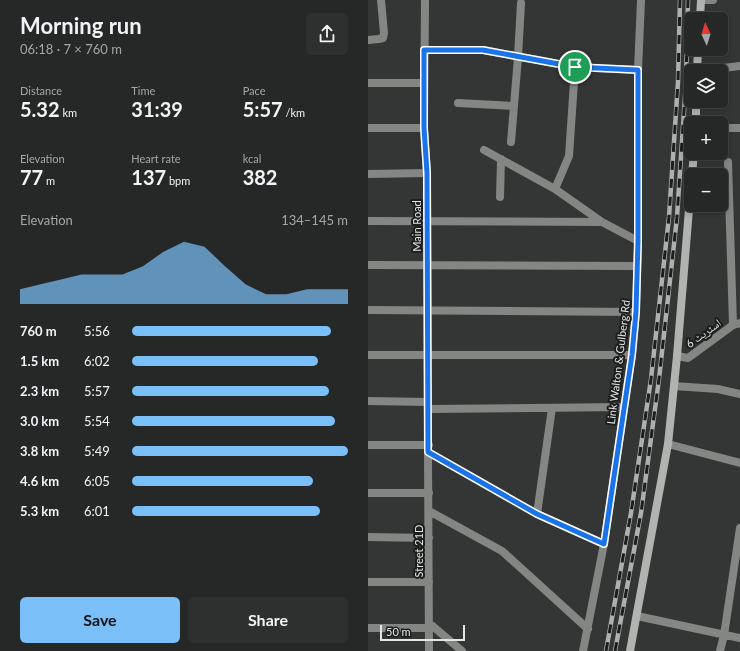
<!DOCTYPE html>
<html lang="en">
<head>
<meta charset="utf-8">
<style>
	:root { --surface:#262827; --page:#2e302f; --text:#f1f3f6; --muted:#a4a6a7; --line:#424444; --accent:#7abff8 }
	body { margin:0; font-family:Lato,"Noto Naskh Arabic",sans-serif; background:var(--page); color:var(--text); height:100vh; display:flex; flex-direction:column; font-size:15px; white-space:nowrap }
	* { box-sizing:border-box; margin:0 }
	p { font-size:13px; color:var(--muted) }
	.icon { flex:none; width:22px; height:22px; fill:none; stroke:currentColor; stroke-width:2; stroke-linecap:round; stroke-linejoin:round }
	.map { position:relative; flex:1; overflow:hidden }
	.details { display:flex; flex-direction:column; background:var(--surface); width:368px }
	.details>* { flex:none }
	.needle { width:26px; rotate:356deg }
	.fabs { position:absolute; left:316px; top:12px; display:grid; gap:8px }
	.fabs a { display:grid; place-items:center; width:44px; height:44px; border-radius:6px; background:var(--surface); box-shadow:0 2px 6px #0003,0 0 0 1px var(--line); font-size:20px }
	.scale { position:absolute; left:12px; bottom:10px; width:85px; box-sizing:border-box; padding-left:4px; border:2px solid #e4e6e5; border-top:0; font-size:11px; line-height:14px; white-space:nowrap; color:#e4e6e5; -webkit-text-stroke:3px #1c1d1c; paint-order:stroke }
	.pin { position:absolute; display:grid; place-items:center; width:34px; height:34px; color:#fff; margin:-17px; border:2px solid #fff; border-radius:50%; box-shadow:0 1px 4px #0007 }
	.round { display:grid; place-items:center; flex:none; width:42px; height:42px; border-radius:6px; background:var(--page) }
	.summary { display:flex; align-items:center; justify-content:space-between; height:68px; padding:0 20px }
	h1 { font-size:22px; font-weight:700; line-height:30px }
	.figures { display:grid; grid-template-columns:repeat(3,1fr); gap:6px; height:68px; padding:4px 20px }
	.figures div { display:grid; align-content:center }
	.figures b { font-size:20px; font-weight:700 }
	.figures small { font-size:11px; font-weight:400 }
	.figures p { font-size:11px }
	.chart { height:112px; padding:8px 20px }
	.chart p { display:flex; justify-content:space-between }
	.chart svg { width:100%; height:72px; margin-top:4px; fill:var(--accent); opacity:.7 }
	.action { display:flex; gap:8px; margin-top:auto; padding:8px 20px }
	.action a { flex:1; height:46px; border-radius:6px; background:var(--accent); color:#111; font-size:16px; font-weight:700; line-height:46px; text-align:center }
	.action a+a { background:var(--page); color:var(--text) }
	ul { padding:0 20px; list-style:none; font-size:13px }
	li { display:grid; grid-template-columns:64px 48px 1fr; align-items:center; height:30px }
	li i { height:10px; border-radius:5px; background:var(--accent) }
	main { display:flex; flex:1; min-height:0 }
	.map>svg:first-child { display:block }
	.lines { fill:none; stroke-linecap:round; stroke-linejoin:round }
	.minor { stroke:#848684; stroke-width:8 }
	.tertiary { stroke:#848684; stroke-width:8 }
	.secondary { stroke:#b1b3b0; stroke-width:8 }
	.rail-casing { stroke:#adb0ae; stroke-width:4.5 }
	.rail { stroke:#1c1d1c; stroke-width:3; stroke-dasharray:9; stroke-linecap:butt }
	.route-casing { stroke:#fff; stroke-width:8 }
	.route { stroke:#1a73e8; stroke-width:5 }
	.labels { text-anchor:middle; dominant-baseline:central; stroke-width:4; stroke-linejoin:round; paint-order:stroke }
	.street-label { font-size:11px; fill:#e4e6e5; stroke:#1c1d1c }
</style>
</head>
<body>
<main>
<section class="details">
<div class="summary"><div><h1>Morning run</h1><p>06:18 · 7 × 760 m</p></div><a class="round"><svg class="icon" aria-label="share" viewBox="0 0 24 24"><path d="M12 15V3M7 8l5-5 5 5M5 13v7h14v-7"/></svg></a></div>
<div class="figures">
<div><p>Distance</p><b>5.32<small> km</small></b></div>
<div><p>Time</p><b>31:39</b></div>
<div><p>Pace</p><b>5:57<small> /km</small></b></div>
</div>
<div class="figures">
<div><p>Elevation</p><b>77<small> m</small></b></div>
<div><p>Heart rate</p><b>137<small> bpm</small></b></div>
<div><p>kcal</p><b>382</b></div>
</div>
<div class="chart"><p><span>Elevation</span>134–145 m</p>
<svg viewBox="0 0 160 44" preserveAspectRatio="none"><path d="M0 44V35L10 32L20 29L30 26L40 26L50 26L60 21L70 12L80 6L90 9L100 21L110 32L120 38L130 38L140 35L150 35L160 35V44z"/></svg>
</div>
<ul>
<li><b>760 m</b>5:56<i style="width:92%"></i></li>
<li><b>1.5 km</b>6:02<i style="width:86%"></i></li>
<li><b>2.3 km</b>5:57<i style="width:91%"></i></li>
<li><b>3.0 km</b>5:54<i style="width:94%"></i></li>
<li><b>3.8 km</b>5:49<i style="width:100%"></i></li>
<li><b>4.6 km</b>6:05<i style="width:84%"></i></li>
<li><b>5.3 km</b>6:01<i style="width:87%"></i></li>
</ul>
<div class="action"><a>Save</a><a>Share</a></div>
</section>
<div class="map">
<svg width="372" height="651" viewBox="0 0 372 651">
	<rect width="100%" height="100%" fill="#333634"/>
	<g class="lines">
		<path class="minor" d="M333,0H345
			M0,40L11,39L15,38L16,33L13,0
			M56,50H115L207,67L270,70
			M331,71L372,66
			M0,83H56
			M90,103L146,106
			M0,128H56
			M353,128H372
			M143,142L150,57L153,3
			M116,150L187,189L234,222
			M360,162L365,325
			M0,174L59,173
			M187,189L201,156L207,67
			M132,197L133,159
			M0,221L234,222L270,241
			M0,265L269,266
			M0,310L268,312
			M0,355H264
			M306,386L350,389L372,394
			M0,401L60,402
			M60,409L256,407
			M300,444L372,463
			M0,445H61
			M60,452L61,651
			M0,493H61
			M61,511L134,551L220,629
			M169,514L184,408
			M0,537L61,538
			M236,544L264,355L268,312L270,241V70L273,0
			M0,582H61
			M269,616L372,638
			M61,623L94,651
			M0,628H61
			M352,651L356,635L372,528"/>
		<path class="tertiary" d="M57,0L56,128L59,173L60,452L169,514L236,544L215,651
			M309,356L320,358L365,325L372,323"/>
		<path class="secondary" d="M332,19L333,0
			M329,71L330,49
			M328,123V101
			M324,175L326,153
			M262,651L300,444L309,356L323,185"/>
		<defs>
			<path id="rail" d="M238,651L263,513L283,379L301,217L310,82L312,0
				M247,651L273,513L291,379L309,217L318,81L320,0"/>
		</defs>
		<use href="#rail" class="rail-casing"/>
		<use href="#rail" class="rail"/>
	</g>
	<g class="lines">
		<defs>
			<path id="route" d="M56,50H115L207,67L270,70V241L268,312L264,355L236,544L169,514L60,452L59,173L56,128Z"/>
		</defs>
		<use href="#route" class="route-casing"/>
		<use href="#route" class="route"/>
	</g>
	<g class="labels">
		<g class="street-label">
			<text transform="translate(48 226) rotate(-90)">Main Road</text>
			<text transform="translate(335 333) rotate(-36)">اسٹریٹ 6</text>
			<text transform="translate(250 362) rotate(-83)">Link Walton &amp; Gulberg Rd</text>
			<text transform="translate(50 551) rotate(-90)">Street 21D</text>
		</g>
	</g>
</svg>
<div class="fabs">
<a><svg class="needle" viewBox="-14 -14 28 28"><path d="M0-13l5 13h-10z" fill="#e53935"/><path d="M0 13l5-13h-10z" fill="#a4a6a7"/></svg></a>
<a><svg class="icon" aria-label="layers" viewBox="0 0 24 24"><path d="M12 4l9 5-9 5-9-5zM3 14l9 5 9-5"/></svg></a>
<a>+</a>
<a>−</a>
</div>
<div class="scale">50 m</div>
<div class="pin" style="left:207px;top:67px;background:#1e9e55"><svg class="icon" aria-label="arrive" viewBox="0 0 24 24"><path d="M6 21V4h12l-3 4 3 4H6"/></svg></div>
</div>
</main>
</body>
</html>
